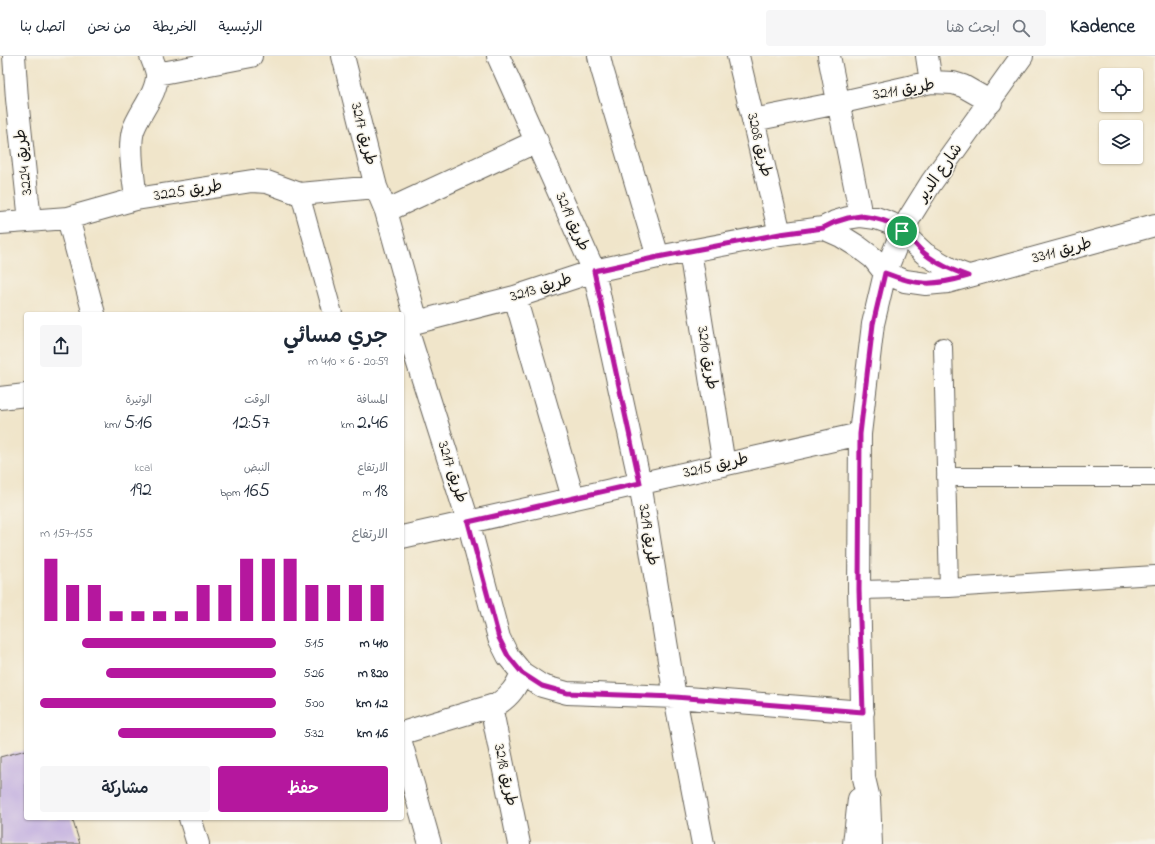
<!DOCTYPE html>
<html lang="ar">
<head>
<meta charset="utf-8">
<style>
	:root { --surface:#fff; --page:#f6f6f7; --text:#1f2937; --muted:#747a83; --line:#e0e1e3; --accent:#b5179e }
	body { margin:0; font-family:"Indie Flower","Playpen Sans Arabic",sans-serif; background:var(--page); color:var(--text); direction:rtl; height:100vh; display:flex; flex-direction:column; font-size:15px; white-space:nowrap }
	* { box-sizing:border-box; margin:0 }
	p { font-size:13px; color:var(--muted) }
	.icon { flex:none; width:22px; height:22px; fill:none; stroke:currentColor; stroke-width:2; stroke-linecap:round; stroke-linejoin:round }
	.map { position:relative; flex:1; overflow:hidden; direction:ltr }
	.sheet { position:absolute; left:24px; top:256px; width:380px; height:508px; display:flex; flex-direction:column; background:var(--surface); border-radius:4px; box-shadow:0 1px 3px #0004; direction:rtl }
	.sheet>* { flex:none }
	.tools { position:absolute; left:1099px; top:12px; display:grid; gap:8px }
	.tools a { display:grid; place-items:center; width:44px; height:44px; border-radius:4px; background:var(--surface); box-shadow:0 1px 3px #0004; font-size:20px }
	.pin { position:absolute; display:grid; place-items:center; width:34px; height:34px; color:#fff; margin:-17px; border:2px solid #fff; border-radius:50%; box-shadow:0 1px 4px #0007 }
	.round { display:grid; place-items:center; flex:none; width:42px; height:42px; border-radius:4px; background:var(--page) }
	.headline { display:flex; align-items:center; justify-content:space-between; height:68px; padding:0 16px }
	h1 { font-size:22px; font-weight:600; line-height:30px }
	.figures { display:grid; grid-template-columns:repeat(3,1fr); gap:6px; height:68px; padding:4px 16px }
	.figures div { display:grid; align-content:center }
	.figures b { font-size:20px; font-weight:600 }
	.figures small { font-size:11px; font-weight:400 }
	.figures p { font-size:11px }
	.chart { height:112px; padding:8px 16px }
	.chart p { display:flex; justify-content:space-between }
	.chart svg { width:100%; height:72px; margin-top:4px; stroke:var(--accent); stroke-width:6 }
	.button { display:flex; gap:8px; margin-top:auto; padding:8px 16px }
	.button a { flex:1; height:46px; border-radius:4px; background:var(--accent); color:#fff; font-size:16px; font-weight:600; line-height:46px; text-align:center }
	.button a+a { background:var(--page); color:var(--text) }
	ul { padding:0 16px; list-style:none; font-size:13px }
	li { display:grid; grid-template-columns:64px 48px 1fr; align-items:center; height:30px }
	li i { height:10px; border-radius:5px; background:var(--accent) }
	header { display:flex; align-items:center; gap:24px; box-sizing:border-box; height:56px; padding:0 20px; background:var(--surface); border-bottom:1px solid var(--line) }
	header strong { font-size:19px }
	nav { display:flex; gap:22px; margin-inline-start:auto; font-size:14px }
	.search { width:280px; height:36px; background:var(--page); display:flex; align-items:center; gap:10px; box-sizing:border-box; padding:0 14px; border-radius:4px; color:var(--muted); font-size:15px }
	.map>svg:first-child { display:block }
	.building { fill:#c5b2e0 }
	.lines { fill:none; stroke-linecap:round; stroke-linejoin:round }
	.lane-casing { stroke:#666259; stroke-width:20 }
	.street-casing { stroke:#666259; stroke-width:24 }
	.lane { stroke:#fff; stroke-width:18 }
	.street { stroke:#fff; stroke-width:22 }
	.route-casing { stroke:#fff; stroke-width:8 }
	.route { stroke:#b5179e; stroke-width:5 }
	.labels { text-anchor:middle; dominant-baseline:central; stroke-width:3; stroke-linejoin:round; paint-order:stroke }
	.street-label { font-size:16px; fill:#1c1c1c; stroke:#f7f3e8 }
</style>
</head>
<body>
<header>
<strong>Kadence</strong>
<div class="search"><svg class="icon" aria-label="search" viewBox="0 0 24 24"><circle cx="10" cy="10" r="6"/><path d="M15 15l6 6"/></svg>ابحث هنا</div>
<nav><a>الرئيسية</a><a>الخريطة</a><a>من نحن</a><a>اتصل بنا</a></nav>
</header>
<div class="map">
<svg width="1155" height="788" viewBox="0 0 1155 788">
	<rect width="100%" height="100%" fill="#f7f3e8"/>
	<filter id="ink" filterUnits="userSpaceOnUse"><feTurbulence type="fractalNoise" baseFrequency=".025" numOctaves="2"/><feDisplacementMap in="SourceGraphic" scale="8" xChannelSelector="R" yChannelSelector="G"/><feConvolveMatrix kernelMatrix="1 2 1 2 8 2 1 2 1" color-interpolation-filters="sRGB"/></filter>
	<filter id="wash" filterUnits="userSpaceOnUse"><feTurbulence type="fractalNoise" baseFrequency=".012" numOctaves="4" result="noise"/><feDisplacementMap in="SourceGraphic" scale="16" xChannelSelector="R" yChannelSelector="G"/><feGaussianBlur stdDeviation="0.9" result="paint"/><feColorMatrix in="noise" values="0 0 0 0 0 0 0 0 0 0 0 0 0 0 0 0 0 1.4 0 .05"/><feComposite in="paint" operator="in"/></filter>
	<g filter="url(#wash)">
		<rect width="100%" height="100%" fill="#f0e5ca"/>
		<g id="blocks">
			<path class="building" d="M26,694V762H72L80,788H0V701Z"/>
		</g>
	</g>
	<g filter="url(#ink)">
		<use href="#blocks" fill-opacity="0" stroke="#666259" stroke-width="1"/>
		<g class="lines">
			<defs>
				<path id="lane" d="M300,138L333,258
					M943,291L949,532
					M946,421H1155
					M859,534L949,532L1155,519"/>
				<path id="street" d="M14,0L17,43L30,165
					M343,0L376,131L386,155L417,266
					M498,0L594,215L640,427L675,641L703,788
					M599,0L602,13L658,201
					M738,0L780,178
					M829,0L861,160
					M927,0L931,26
					M157,18L251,0
					M753,64L838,47L931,26L953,27L963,30L991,46
					M136,143C134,124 128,93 133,75C138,58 158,37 157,18C156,12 153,6 151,0
					M386,155L537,85
					M68,162L94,258
					M0,167L68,162L136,143L252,125L267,126L300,138L376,131
					M823,172L841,180L857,190L873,202L885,217L905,225L926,228L948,226L1155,169
					M690,195L724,409
					M515,241L573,442
					M406,270L468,465L499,582L508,600L522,617L542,630L567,637L675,641L863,656
					M402,271L417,266L515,241L594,215L658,201L780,178L823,172L835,166L848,162L861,160L876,162L890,167L902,175L913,187L925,198L952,214L968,220
					M0,342L26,339
					M402,481L860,378
					M491,650L519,788
					M402,677L498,648C511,639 516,631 522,617
					M402,690L430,788
					M190,762L198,788
					M854,788L859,743
					M871,788L869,743L864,722L859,534L860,378L873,268L885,217L902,175L911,159L931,127L1022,0"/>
			</defs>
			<use href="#lane" class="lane-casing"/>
			<use href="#street" class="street-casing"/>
			<use href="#lane" class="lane"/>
			<use href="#street" class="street"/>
		</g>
	</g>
	<g class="lines" filter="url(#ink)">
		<defs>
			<path id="route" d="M861,160C876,162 891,165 902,175C910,181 916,190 924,197C937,208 952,214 968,220C934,230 918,230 885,217L873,268L860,378L859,534L863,656L675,641L567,637L542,630L522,617L508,600L499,582L468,466L640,427L594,215L658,201L780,178L823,172L835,166L848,162Z"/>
		</defs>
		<use href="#route" class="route-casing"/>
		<use href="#route" class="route"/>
	</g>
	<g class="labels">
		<g class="street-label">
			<text transform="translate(904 34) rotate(-10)">طريق 3211</text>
			<text transform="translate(363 78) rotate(76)">طريق 3217</text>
			<text transform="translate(759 89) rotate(77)">طريق 3208</text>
			<text transform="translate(24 106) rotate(-96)">طريق 3224</text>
			<text transform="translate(940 117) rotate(-55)">شارع الدير</text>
			<text transform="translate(188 135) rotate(-9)">طريق 3225</text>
			<text transform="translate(572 166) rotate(66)">طريق 3219</text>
			<text transform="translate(1062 195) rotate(-15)">طريق 3311</text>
			<text transform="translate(541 232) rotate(-17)">طريق 3213</text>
			<text transform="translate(707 302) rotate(81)">طريق 3210</text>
			<text transform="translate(716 410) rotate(-13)">طريق 3215</text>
			<text transform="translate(452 416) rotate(72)">طريق 3217</text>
			<text transform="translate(648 479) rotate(81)">طريق 3219</text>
			<text transform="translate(505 719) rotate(78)">طريق 3218</text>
		</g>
	</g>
</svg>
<div class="tools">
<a><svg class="icon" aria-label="locate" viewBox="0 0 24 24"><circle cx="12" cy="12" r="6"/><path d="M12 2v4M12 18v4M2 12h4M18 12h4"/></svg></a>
<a><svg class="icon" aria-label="layers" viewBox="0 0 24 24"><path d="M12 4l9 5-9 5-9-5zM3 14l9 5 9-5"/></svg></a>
</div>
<div class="pin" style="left:902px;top:175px;background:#1e9e55"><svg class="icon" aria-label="arrive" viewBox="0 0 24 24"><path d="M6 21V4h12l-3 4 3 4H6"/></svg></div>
<section class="sheet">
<div class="headline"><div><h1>جري مسائي</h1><p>20:59 · 6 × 410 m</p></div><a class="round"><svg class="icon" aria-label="share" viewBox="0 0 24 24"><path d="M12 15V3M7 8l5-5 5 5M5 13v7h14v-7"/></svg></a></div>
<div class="figures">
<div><p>المسافة</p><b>2.46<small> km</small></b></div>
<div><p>الوقت</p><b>12:57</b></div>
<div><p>الوتيرة</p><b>5:16<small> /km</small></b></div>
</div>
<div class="figures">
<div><p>الارتفاع</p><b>18<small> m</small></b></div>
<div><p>النبض</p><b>165<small> bpm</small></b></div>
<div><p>kcal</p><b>192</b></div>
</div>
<div class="chart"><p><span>الارتفاع</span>155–157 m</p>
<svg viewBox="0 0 160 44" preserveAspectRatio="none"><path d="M5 44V6M15 44V22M25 44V22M35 44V38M45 44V38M55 44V38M65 44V38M75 44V22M85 44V22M95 44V6M105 44V6M115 44V6M125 44V22M135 44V22M145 44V22M155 44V22"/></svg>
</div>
<ul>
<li><b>410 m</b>5:15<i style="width:82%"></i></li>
<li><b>820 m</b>5:26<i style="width:72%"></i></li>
<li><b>1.2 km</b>5:00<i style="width:100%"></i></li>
<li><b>1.6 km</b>5:32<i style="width:67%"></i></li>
</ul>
<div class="button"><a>حفظ</a><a>مشاركة</a></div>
</section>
</div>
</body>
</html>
